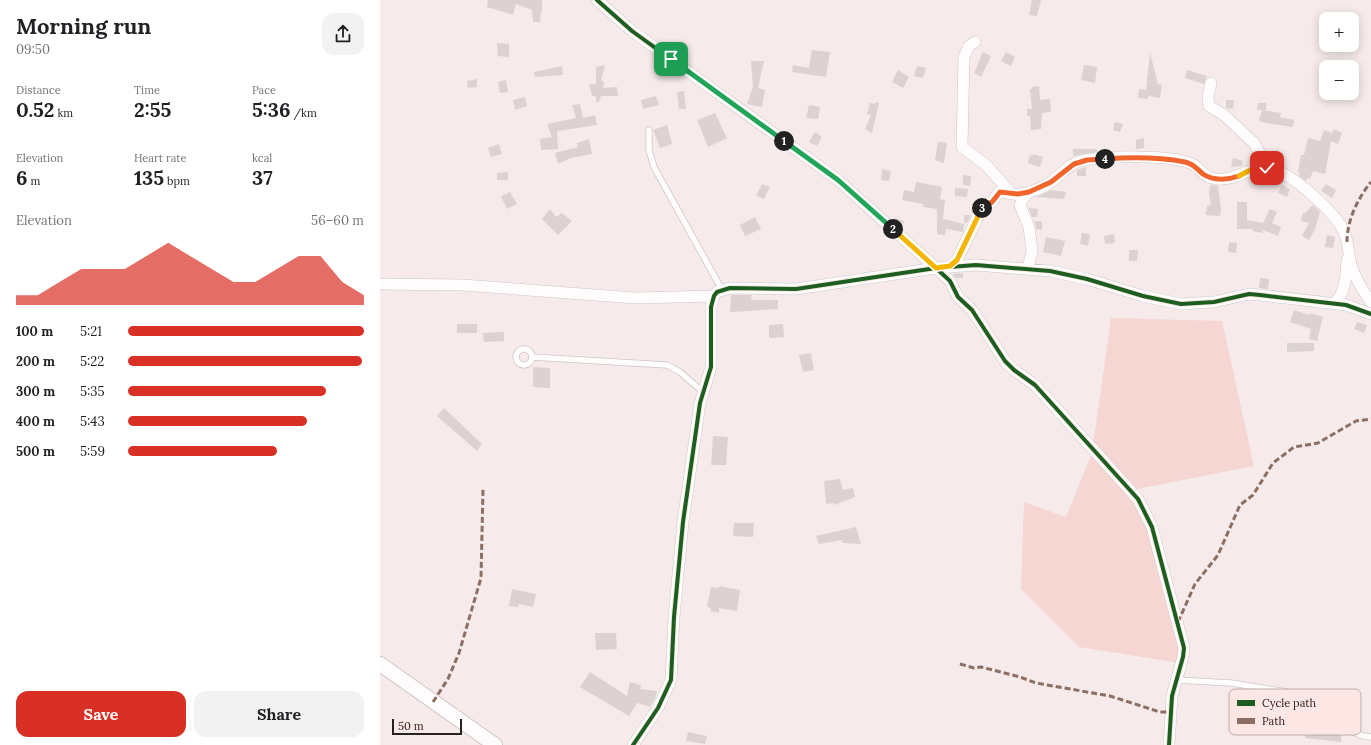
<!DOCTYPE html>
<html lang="en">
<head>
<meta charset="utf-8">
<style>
	:root { --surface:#fff; --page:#f2f2f2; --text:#202124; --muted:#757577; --accent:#d93025 }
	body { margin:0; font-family:Lora,serif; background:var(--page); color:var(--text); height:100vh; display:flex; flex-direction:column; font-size:15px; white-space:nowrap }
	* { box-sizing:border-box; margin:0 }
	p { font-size:13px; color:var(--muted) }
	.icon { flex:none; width:22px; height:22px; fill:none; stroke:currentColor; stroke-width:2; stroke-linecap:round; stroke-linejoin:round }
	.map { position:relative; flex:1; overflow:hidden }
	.panel { display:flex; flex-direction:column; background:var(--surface); width:380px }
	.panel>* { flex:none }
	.tools { position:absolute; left:939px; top:12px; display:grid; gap:8px }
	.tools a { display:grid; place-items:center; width:40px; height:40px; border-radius:8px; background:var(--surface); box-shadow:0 2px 10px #0003; font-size:20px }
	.scale { position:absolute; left:12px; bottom:10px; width:70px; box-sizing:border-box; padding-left:4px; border:2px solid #282120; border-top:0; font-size:11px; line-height:14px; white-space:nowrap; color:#282120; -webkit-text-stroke:3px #fce7e4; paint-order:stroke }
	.pin { position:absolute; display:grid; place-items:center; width:34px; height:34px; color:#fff; margin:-17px; border-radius:8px; box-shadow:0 2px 6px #0006 }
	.km { position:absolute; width:20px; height:20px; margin:-10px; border-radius:50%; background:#222; color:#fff; font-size:11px; line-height:20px; text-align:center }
	.round { display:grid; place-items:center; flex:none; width:42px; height:42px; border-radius:12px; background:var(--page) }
	.head { display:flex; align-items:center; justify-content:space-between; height:68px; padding:0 16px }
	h1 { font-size:22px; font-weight:800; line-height:30px }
	.figures { display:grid; grid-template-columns:repeat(3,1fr); gap:6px; height:68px; padding:4px 16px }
	.figures div { display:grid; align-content:center }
	.figures b { font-size:20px; font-weight:800 }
	.figures small { font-size:11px; font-weight:400 }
	.figures p { font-size:11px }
	.chart { height:112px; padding:8px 16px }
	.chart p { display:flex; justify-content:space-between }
	.chart svg { width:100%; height:72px; margin-top:4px; fill:var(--accent); opacity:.7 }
	.button { display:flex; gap:8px; margin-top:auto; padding:8px 16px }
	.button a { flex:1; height:46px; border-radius:12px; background:var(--accent); color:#fff; font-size:16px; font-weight:800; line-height:46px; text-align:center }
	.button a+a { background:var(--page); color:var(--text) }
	ul { padding:0 16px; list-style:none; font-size:13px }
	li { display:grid; grid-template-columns:64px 48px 1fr; align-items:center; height:30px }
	li i { height:10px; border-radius:5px; background:var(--accent) }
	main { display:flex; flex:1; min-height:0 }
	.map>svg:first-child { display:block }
	.green { fill:#f5d6d2 }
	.building { fill:#dbd2d1 }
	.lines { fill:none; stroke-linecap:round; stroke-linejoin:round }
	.service-casing { stroke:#cfc6c5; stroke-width:7 }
	.minor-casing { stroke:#cfc6c5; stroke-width:12 }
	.tertiary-casing { stroke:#cfc6c5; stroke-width:16 }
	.service { stroke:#fefcfc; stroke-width:5.5 }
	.minor { stroke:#fefcfc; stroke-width:11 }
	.tertiary { stroke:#fefcfc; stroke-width:14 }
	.quiet { stroke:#8d6e63; stroke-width:3; stroke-dasharray:6 3; stroke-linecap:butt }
	.cycleway-casing { stroke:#fce7e4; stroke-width:6 }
	.cycleway { stroke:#1b5e20; stroke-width:4 }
	.split-1-casing { stroke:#fff; stroke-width:8 }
	.split-2-casing { stroke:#fff; stroke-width:8 }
	.split-3-casing { stroke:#fff; stroke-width:8 }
	.split-4-casing { stroke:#fff; stroke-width:8 }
	.split-5-casing { stroke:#fff; stroke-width:8 }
	.split-6-casing { stroke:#fff; stroke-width:8 }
	.split-1 { stroke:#22a559; stroke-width:5 }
	.split-2 { stroke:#22a559; stroke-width:5 }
	.split-3 { stroke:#f5b400; stroke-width:5 }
	.split-4 { stroke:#f0652b; stroke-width:5 }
	.split-5 { stroke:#f0652b; stroke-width:5 }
	.split-6 { stroke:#f5b400; stroke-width:5 }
	.key { fill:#fce7e4; stroke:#bcaca9; stroke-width:1 }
	.key-label { font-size:11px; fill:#282120 }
</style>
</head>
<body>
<main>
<section class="panel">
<div class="head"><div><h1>Morning run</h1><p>09:50</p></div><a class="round"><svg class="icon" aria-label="share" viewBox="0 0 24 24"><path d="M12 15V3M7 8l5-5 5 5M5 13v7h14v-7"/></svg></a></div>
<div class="figures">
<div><p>Distance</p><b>0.52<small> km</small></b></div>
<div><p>Time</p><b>2:55</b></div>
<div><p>Pace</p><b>5:36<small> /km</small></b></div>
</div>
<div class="figures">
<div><p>Elevation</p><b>6<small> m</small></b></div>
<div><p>Heart rate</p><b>135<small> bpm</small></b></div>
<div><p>kcal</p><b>37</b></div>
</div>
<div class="chart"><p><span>Elevation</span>56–60 m</p>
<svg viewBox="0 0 160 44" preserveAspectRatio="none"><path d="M0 44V38L10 38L20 30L30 22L40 22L50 22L60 14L70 6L80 14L90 22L100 30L110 30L120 22L130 14L140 14L150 30L160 38V44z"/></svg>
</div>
<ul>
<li><b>100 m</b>5:21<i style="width:100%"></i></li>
<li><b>200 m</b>5:22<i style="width:99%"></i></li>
<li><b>300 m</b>5:35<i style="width:84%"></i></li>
<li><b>400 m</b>5:43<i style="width:76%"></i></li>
<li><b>500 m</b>5:59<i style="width:63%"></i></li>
</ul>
<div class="button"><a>Save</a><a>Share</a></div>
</section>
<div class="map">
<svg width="991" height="745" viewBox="0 0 991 745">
	<rect width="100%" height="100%" fill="#f6ebea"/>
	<path class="green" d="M731,318L842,321L874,466L757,489L796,608L800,663L699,647L641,589L644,502L686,517L712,453Z"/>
	<path class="building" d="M108,0H162V12H161L160,22H153L152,10L136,4L133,15L107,7Z
		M652,0H661L657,16L649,15Z
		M117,43L129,44V57L118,56Z
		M432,50L450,52L446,77L412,72L413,65L429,68Z
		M603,52L611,56L601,77L594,73Z
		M626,52L635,57L631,66L621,61Z
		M770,53L778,84L782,85L780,98L768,96V99L758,98L759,89L766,90Z
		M371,61H384L378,88L385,90L382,107L367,104L373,87Z
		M225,65L221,81H224L223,88L237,87L238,96H221L219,102H216V96H212L209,84H216V67Z
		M704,65L717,67L715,83L701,80Z
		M182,66L183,75L155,77L154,72Z
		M537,66L546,68L543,78L534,76Z
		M518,70L529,77L523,88L512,82Z
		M807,70L827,76L824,84L805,78Z
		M97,79V87L88,88L87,81Z
		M126,80L128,92L120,93L118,82Z
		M659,86L660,100L670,99L671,112L662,113L661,129L651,130L650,116H647V109H652L650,89H652V87Z
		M304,91L306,109H299L297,92Z
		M276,96L279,105L263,109L261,100Z
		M145,97L147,106L135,110L133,100Z
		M846,100H854L853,109L846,108Z
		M496,102L499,103L492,133L485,129L491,115L487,114L490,103L495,104Z
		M878,103H886V110H877Z
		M200,104L203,118L215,115L217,125L177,131L178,149L161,150L160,139L172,137L167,124L196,118L192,105Z
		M429,105L440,107L438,119L426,118Z
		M882,110L901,113L900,117L914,120L913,127L881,122L879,120Z
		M335,113L347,138L328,147L317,120Z
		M735,122L743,124L740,132L733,130Z
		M287,125L292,144L280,148L273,130Z
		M954,129L962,133L958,144L951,141L945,174L933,171L930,179L927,178L926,181L919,176L920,173L918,172L921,155H924L928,138L940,141L944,130L952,133Z
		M435,132L442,137L437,146L429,142Z
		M764,138V148L756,149V140Z
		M209,139L212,154L191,158L178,164L175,153L198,147L197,143Z
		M558,142L567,143L564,163L555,160Z
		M119,144L122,154L111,157L108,148Z
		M693,149H717V152L693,156Z
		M653,154L663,157L660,167L648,163L650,155L653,156Z
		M853,158L863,161L862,166L851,167Z
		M706,167V176H697V170Z
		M502,169L511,171L509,181L501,180Z
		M128,172V180H117V173Z
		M583,175L591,176L590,186L583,185Z
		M536,182L562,187L560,199L565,200L563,219L584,224L583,232L566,229L565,235L557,234V209L543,207V204L522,200L524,190L534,192Z
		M382,184L390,187L384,199L376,196Z
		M946,184L956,190L952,198L941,191Z
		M830,185L838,186L841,209L840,216L826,215L827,205L831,206L829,194Z
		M902,185L910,189L907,197L898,193Z
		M575,188L588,189L587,197L575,196Z
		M671,190L686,192L684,199L656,197Z
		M130,192L137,204L127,209L121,196Z
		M857,202H867V220L883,223L890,209L897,212L892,223L901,227L898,236L883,230V233L872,231L873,229H857Z
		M933,205L940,212L935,229L929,240L922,236L929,223L921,221L923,213H925Z
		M649,208L658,209L657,217H652Z
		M170,209L176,217L182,213L192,221L178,235L162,219Z
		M584,215H591L587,223H584Z
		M375,217L381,229L365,236L360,225Z
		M515,218L524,221L522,228L514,221Z
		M655,221H662V230L656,229Z
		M702,233L710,234L708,246L700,244Z
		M734,234L735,243L725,244L724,236Z
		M947,235L955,237L953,248L945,247Z
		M666,237L685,241L681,256L663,252Z
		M849,242L857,243L856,253L848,252Z
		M749,250H758L757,261H749Z
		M583,273V278H576L573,274Z
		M880,278L889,279L888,289L879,288Z
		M351,295H372L371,300H398V309L350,312Z
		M914,310L929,315L930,313L943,317L937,341L929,339L931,329L910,322Z
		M977,322L987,325L984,333L974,329Z
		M77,324H97V333H77Z
		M403,324L404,337L389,338V325Z
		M124,332V341L104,342L103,333Z
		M907,343H934V351L907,352Z
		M431,353L434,370L423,372L419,355Z
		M153,367L170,368V388L153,387Z
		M64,408L102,444L97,451L57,416Z
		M333,436L348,437L346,465H331Z
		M460,479L463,490L473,488L475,497L454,505L453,503L446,504L444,481Z
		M354,523H374L373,537L353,536Z
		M476,527L481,544L463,543L462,540L439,544L436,536Z
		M339,586L360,590L357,611L339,608V613L330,611L331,608L327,607L331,587L339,588Z
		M132,589L156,594L153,607L139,604L138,607L129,606Z
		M215,633H236L237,649L216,650Z
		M210,672L247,696L250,682L261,685L260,689L277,691L276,696L270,707L257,703L249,716L200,687Z
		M928,720L962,724L961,742L925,738Z
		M308,732L327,736L325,744L306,741Z"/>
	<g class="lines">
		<defs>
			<path id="service" d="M269,130V150L274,167L342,290
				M136 357a8 8 0 1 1 16 0a8 8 0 1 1-16 0Z
				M152,357L287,365L300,372L323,392
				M796,680L851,683L926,695L959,697C974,707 954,734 991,737"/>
			<path id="minor" d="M217,0L252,31L458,180L556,268L570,281L578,297L592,310L625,361L634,370L655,385L758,499L772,527L804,648L803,657L792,696L789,745
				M595,42L589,46L584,57L582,147L606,165L632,194
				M831,83L828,97L829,106L844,115L874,143L885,163L893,169
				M570,266L577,260L600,212L604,206L612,202L619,192C626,192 631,195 637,194C648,194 663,188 671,182C681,175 688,164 701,161C724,156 791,154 812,164C820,168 823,176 831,178C854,184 868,165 890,169C912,173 955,212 964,232C969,242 968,254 971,265C975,278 983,291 991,302
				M648,268L652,251L649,227L640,205L643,198L649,192
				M0,284L82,285L256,298L334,296
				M955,303C966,291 966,275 967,260
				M253,745L278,708L291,680L294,617L303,522L320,403L331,367V307L334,296L337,292L350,288L416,289L556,268L596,265L670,271L707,279L763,296L801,304L834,302L869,294L880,295L966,305L991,314"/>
			<path id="tertiary" d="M0,664L115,745"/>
		</defs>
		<use href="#service" class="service-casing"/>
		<use href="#minor" class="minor-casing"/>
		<use href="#tertiary" class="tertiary-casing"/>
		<use href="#service" class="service"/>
		<use href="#minor" class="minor"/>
		<use href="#tertiary" class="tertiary"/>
		<path class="quiet" d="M967,242C967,220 978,198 991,182
			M798,622L815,584L838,555L860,505L873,495L893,463L914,447L938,443L976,421L991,419
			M580,664L594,668L601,667L640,677L656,683L730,696L780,712H791
			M53,702L68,679L79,653L101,578L103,489"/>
		<defs>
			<path id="cycleway" d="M217,0L252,31L458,180L556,268L570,281L578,297L592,310L625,361L634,370L655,385L758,499L772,527L804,648L803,657L792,696L789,745
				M253,745L278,708L291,680L294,617L303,522L320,403L331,367V307L334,296L337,292L350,288L416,289L556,268L596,265L670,271L707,279L763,296L801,304L834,302L869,294L880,295L966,305L991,314"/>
		</defs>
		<use href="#cycleway" class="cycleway-casing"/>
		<use href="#cycleway" class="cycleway"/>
	</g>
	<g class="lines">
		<defs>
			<path id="split-1" d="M291,59L404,141"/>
			<path id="split-2" d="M404,141L458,180L513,229"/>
			<path id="split-3" d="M513,229L556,268L570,266L577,260L602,208"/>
			<path id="split-4" d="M602,208L612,202L620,192L638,194L649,192L671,182L694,164L707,160L725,159"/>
			<path id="split-5" d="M725,159C753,157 778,157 805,162C814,164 817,169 823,174C833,181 848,180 859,176"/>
			<path id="split-6" d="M859,176L872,169L887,168"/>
		</defs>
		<use href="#split-1" class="split-1-casing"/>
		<use href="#split-2" class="split-2-casing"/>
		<use href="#split-3" class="split-3-casing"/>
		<use href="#split-4" class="split-4-casing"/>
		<use href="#split-5" class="split-5-casing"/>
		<use href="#split-6" class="split-6-casing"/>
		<use href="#split-1" class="split-1"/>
		<use href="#split-2" class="split-2"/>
		<use href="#split-3" class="split-3"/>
		<use href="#split-4" class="split-4"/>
		<use href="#split-5" class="split-5"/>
		<use href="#split-6" class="split-6"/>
	</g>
	<rect x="849" y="689" width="132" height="46" rx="6" class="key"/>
	<rect x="857" y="700" width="18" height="6" fill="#1b5e20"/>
	<rect x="857" y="718" width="18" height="6" fill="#8d6e63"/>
	<g class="key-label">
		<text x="882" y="707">Cycle path</text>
		<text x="882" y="725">Path</text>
	</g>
</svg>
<div class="tools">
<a>+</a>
<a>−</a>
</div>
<div class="scale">50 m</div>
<div class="pin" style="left:291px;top:59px;background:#1e9e55"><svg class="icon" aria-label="arrive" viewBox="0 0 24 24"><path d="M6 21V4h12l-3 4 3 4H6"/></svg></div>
<div class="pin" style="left:887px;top:168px;background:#d93025"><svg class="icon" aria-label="check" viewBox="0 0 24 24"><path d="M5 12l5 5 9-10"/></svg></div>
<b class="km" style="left:404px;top:141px">1</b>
<b class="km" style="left:513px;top:229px">2</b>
<b class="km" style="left:602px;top:208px">3</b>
<b class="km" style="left:725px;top:159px">4</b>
</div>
</main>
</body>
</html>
